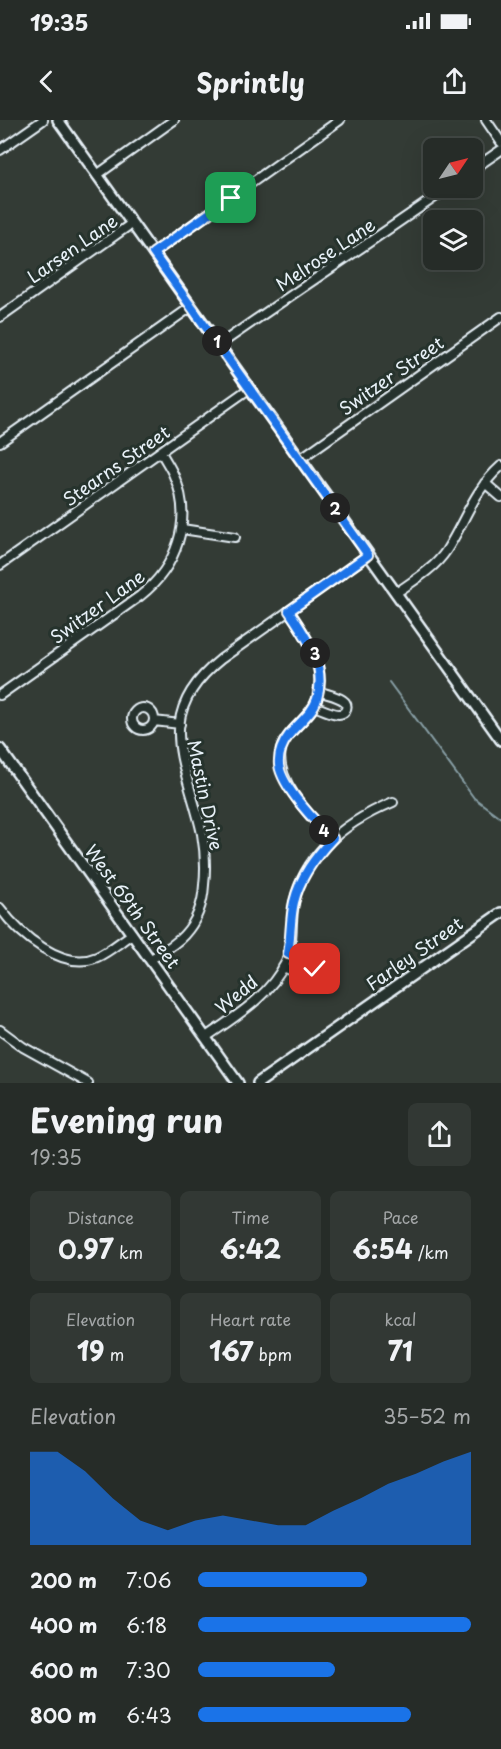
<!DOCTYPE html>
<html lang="en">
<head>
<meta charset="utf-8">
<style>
	:root { --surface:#262c28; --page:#323834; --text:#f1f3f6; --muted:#a4a7a8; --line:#424845; --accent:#1a73e8 }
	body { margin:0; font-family:"Playpen Sans",sans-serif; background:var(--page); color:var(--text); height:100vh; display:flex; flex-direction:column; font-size:22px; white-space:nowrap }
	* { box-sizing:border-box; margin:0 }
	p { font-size:20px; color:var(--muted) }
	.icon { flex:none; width:33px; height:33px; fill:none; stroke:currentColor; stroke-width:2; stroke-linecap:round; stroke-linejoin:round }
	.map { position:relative; height:963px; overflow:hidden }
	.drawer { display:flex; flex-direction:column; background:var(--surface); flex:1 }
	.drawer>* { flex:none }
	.needle { width:39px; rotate:55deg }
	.tools { position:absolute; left:423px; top:18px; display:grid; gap:12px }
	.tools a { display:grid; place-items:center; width:60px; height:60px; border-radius:9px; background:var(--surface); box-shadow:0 6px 24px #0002,0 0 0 2px var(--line); font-size:30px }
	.pin { position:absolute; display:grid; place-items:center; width:51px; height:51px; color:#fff; margin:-26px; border-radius:12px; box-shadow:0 3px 9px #0006 }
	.km { position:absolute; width:30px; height:30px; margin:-15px; border-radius:50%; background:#222; color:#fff; font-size:16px; line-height:30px; text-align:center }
	.round { display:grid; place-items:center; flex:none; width:63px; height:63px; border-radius:9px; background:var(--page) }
	.overview { display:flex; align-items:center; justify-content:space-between; height:102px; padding:0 30px }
	h1 { font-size:33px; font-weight:700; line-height:45px }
	.figures { display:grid; grid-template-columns:repeat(3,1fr); gap:9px; height:102px; padding:6px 30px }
	.figures div { display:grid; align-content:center; border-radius:9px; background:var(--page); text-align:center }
	.figures b { font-size:26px; font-weight:700 }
	.figures small { font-size:16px; font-weight:400 }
	.figures p { font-size:16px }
	.chart { height:168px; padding:12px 30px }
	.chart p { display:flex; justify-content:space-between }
	.chart svg { width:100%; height:108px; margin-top:6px; fill:var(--accent); opacity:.7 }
	ul { padding:0 30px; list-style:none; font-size:20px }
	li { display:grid; grid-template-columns:96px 72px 1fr; align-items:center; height:45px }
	li i { height:15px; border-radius:8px; background:var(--accent) }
	.status { display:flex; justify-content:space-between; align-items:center; height:42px; padding:0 30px; background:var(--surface); direction:ltr }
	.status svg { height:16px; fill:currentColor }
	header { display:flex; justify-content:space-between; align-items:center; height:78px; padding:0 30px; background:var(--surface); font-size:27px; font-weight:700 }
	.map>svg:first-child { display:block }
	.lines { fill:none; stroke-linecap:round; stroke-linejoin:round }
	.stream { stroke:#889fa6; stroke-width:2 }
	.minor-casing { stroke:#e8f1f8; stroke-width:12 }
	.tertiary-casing { stroke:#e8f1f8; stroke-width:14 }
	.minor { stroke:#26332d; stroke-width:8 }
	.tertiary { stroke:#26332d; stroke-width:9 }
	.route-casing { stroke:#fff; stroke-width:12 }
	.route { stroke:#1a73e8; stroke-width:8 }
	.labels { text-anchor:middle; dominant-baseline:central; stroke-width:6; stroke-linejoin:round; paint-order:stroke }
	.street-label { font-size:18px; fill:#e8f1f8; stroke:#26332d }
</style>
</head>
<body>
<div class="status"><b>19:35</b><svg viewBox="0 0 49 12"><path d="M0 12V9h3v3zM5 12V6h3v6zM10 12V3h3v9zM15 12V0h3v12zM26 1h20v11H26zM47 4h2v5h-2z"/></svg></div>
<header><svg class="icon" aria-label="back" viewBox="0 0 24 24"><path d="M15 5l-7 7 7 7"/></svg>Sprintly<svg class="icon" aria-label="share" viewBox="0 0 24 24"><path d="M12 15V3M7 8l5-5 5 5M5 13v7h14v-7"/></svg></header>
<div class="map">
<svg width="501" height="963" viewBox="0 0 501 963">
	<rect width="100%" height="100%" fill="#333b35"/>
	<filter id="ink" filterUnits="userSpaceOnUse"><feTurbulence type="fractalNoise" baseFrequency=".0167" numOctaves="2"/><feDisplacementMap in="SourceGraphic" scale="12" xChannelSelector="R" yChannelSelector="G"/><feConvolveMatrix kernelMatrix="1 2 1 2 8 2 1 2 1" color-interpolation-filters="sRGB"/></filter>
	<g filter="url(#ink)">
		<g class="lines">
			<path class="stream" d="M389,562L474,678L501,698"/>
			<defs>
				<path id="minor" d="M486,0L501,22
					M0,30L43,0
					M472,50L501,30
					M97,55L174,0
					M153,133L340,0
					M0,197L131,104
					M219,225C295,172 372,121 448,68
					M0,322L191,187
					M300,339L501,197
					M485,363L501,377
					M182,409L235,417
					M0,445L250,268
					M396,473C413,461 434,449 446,431C465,402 473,371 501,346
					M289,491C307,517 327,545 317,579C312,596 292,607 284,622C267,653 311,699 333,718
					M0,575L140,476C176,448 194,400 174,356C171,348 165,340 161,332
					M314,586C321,588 340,599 345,591C347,588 347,585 345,582C340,576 325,574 318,571
					M132 599a11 11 0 1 1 22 0a11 11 0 1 1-22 0Z
					M154,601L180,604
					M0,788C19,814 63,852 97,837C109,832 121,821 132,814
					M151,839C162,832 175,825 184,815C197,801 203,783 204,765C206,748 205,731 202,714C187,643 150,596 221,539L368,435
					M283,847C290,850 327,866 312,842L288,834
					M0,910L23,927L88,963
					M206,917C236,896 269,877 286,842C294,825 290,802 294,783C305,732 348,701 393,682"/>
				<path id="tertiary" d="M58,0L501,620
					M0,629L238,963
					M258,963L501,793"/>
			</defs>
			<use href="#minor" class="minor-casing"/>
			<use href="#tertiary" class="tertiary-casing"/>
			<use href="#minor" class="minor"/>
			<use href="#tertiary" class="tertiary"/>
		</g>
	</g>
	<g class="lines" filter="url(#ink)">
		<defs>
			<path id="route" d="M231,78L153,133L368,435L289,491C307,518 327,545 317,579C313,593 298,603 289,615C283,623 278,634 279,645C282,667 316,703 333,718C315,737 300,757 294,782C290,799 291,817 288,834C298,837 314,837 315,849"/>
		</defs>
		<use href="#route" class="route-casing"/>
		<use href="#route" class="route"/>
	</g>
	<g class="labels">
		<g class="street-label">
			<text transform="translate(72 128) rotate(-35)">Larsen Lane</text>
			<text transform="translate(325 134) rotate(-34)">Melrose Lane</text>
			<text transform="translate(391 255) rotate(-35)">Switzer Street</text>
			<text transform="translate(116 345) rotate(-35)">Stearns Street</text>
			<text transform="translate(97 486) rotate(-36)">Switzer Lane</text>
			<text transform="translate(206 675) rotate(78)">Mastin Drive</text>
			<text transform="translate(133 786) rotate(54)">West 69th Street</text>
			<text transform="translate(414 833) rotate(-35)">Farley Street</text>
			<text transform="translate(236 874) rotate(-40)">Wedd</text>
		</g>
	</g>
</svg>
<div class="tools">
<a><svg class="needle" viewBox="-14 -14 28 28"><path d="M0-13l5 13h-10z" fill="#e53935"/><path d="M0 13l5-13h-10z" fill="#a4a7a8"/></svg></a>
<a><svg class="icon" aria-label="layers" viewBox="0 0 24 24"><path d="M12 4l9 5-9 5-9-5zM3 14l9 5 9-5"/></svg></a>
</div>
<div class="pin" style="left:231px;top:78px;background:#1e9e55"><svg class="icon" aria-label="arrive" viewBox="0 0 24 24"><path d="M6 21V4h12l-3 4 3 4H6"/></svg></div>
<div class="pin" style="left:315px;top:849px;background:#d93025"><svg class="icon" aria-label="check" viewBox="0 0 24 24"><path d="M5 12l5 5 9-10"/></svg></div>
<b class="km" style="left:217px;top:221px">1</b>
<b class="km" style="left:335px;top:388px">2</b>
<b class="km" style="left:315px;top:533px">3</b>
<b class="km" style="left:324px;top:710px">4</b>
</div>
<section class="drawer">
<div class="overview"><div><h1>Evening run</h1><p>19:35</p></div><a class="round"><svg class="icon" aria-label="share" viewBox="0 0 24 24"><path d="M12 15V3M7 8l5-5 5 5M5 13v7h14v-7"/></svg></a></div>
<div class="figures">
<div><p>Distance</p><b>0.97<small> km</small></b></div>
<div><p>Time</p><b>6:42</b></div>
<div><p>Pace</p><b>6:54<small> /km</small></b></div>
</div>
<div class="figures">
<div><p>Elevation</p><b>19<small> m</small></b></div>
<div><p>Heart rate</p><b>167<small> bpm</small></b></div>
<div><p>kcal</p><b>71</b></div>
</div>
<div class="chart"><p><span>Elevation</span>35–52 m</p>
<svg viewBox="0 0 160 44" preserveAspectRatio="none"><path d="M0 44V6L10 6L20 14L30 25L40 34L50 38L60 34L70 32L80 34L90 36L100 36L110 30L120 25L130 19L140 15L150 10L160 6V44z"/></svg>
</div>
<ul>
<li><b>200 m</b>7:06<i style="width:62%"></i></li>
<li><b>400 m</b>6:18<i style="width:100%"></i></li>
<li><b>600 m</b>7:30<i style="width:50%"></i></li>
<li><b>800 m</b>6:43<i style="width:78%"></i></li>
</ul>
</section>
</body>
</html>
